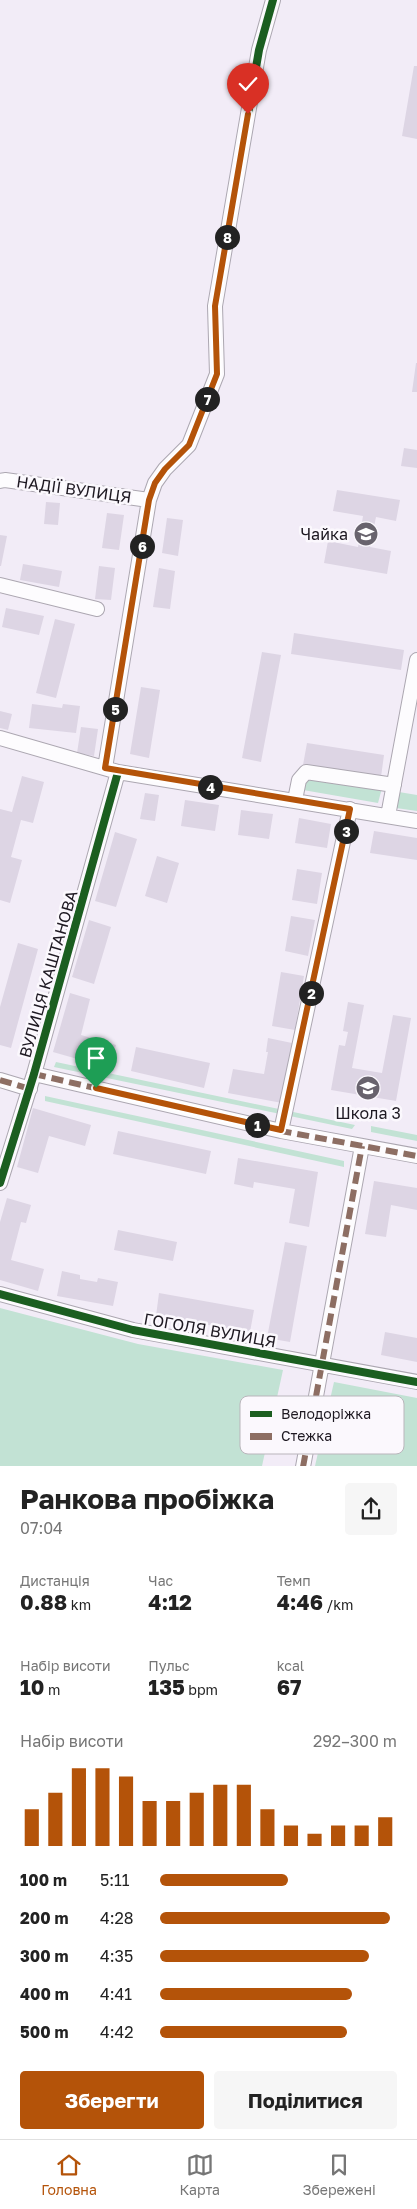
<!DOCTYPE html>
<html lang="uk">
<head>
<meta charset="utf-8">
<style>
	:root { --surface:#fff; --page:#f6f6f6; --text:#222; --muted:#767676; --line:#e0e0e0; --accent:#b45309 }
	body { margin:0; font-family:"Golos Text",sans-serif; background:var(--page); color:var(--text); height:100vh; display:flex; flex-direction:column; font-size:19px; white-space:nowrap }
	* { box-sizing:border-box; margin:0 }
	p { font-size:16px; color:var(--muted) }
	.icon { flex:none; width:28px; height:28px; fill:none; stroke:currentColor; stroke-width:2; stroke-linecap:round; stroke-linejoin:round }
	.map { position:relative; height:1466px; overflow:hidden }
	.panel { display:flex; flex-direction:column; background:var(--surface); flex:1 }
	.panel>* { flex:none }
	.pin { position:absolute; display:grid; place-items:center; width:42px; height:42px; color:#fff; margin:-51px -21px; border-radius:50% 50% 50% 0; rotate:-45deg; box-shadow:0 0 5px #0007 }
	.pin .icon { rotate:45deg }
	.km { position:absolute; width:25px; height:25px; margin:-12px; border-radius:50%; background:#222; color:#fff; font-size:14px; line-height:25px; text-align:center }
	.round { display:grid; place-items:center; flex:none; width:52px; height:52px; border-radius:5px; background:var(--page) }
	.headline { display:flex; align-items:center; justify-content:space-between; height:85px; padding:0 20px }
	h1 { font-size:28px; font-weight:700; line-height:38px }
	.stats { display:grid; grid-template-columns:repeat(3,1fr); gap:8px; height:85px; padding:5px 20px }
	.stats div { display:grid; align-content:center }
	.stats b { font-size:21px; font-weight:700 }
	.stats small { font-size:14px; font-weight:400 }
	.stats p { font-size:14px }
	.chart { height:140px; padding:10px 20px }
	.chart p { display:flex; justify-content:space-between }
	.chart svg { width:100%; height:90px; margin-top:5px; stroke:var(--accent); stroke-width:6 }
	.primary-button { display:flex; gap:10px; margin-top:auto; padding:10px 20px }
	.primary-button a { flex:1; height:58px; border-radius:5px; background:var(--accent); color:#fff; font-size:20px; font-weight:700; line-height:58px; text-align:center }
	.primary-button a+a { background:var(--page); color:var(--text) }
	ul { padding:0 20px; list-style:none; font-size:16px }
	li { display:grid; grid-template-columns:80px 60px 1fr; align-items:center; height:38px }
	li i { height:12px; border-radius:6px; background:var(--accent) }
	.menu { display:flex; justify-content:space-around; align-items:center; height:70px; border-top:1px solid var(--line); background:var(--surface); font-size:14px; color:var(--muted) }
	.menu a { display:grid; justify-items:center; gap:2px }
	.menu .active { color:var(--accent) }
	.map>svg:first-child { display:block }
	.green { fill:#c2e2d4 }
	.building { fill:#ddd5e4 }
	.lines { fill:none; stroke-linecap:round; stroke-linejoin:round }
	.minor-casing { stroke:#aca7b1; stroke-width:16 }
	.minor { stroke:#fdfcfe; stroke-width:14 }
	.quiet { stroke:#8d6e63; stroke-width:6; stroke-dasharray:12 6; stroke-linecap:butt }
	.cycleway-casing { stroke:#fbf8fd; stroke-width:11 }
	.cycleway { stroke:#1b5e20; stroke-width:8 }
	.route-casing { stroke:#fff; stroke-width:10 }
	.route { stroke:#b45309; stroke-width:6 }
	.labels { text-anchor:middle; dominant-baseline:central; stroke-width:5; stroke-linejoin:round; paint-order:stroke }
	.street-label { font-size:16px; fill:#1e1922; stroke:#fbf8fd }
	.poi-label { font-size:16px; fill:#1e1922; stroke:#fbf8fd; text-anchor:end }
	.key { fill:#fbf8fd; stroke:#b9b5bb; stroke-width:1 }
	.key-label { font-size:14px; fill:#1e1922 }
</style>
</head>
<body>
<div class="map">
<svg width="417" height="1467" viewBox="0 0 417 1467">
	<rect width="100%" height="100%" fill="#f2ecf7"/>
	<path class="green" d="M307,777L382,788L378,803L303,790Z
		M399,792L417,795V811L396,808Z
		M56,1062L355,1125L352,1129L54,1067Z
		M45,1096L344,1161V1167L45,1101Z
		M371,1126L417,1135V1141L371,1132Z
		M0,1308L138,1344L283,1370L262,1466H0Z
		M334,1382L417,1398V1466H315Z"/>
	<path class="building" d="M414,66H417V139L402,136Z
		M416,363H417V392H412Z
		M404,448L417,450V468L401,466Z
		M337,490L400,500L396,521L376,517L370,547L391,551L387,574L324,563L328,541L358,547L363,516L333,511Z
		M46,502L60,503L58,525L44,524Z
		M107,513L124,515L119,550L102,548Z
		M167,518L183,520L178,556L162,553Z
		M0,535L7,536L1,566H0Z
		M23,564L62,571L59,587L20,580Z
		M99,566L115,568L111,600L95,599Z
		M159,568L175,571L170,609L153,607Z
		M6,608L44,616L39,635L2,627Z
		M55,619L75,624L56,698L36,693Z
		M294,633L404,650L401,670L291,654Z
		M262,652L281,655L261,762L242,758Z
		M141,687L160,690L149,758L130,754Z
		M32,704L62,708L63,704L80,706L76,733L29,728Z
		M0,711L12,714L8,730L0,728Z
		M81,727L98,729L94,756L77,753Z
		M307,743L384,755L381,777L303,765Z
		M22,776L44,782L33,823L21,820L11,857L22,860L10,903L0,900V809L12,812Z
		M145,793L159,795L155,821L140,819Z
		M185,800L219,805L215,831L181,826Z
		M241,810L273,814L269,839L238,835Z
		M299,818L331,824L327,848L295,843Z
		M374,831L417,838V860L370,853Z
		M115,832L137,839L116,907L95,901Z
		M157,856L179,863L167,903L145,896Z
		M297,869L322,873L317,904L292,900Z
		M291,916L315,920L308,956L285,951Z
		M89,920L111,927L94,984L72,977Z
		M18,943L38,949L11,1048L0,1045V1007Z
		M281,972L304,976L295,1030L272,1026Z
		M70,993L90,999L81,1035L116,1045L109,1068L53,1052Z
		M348,1002L364,1005L352,1068L382,1073L393,1015L411,1018L396,1101L331,1090L339,1045L345,1046L348,1032L343,1031Z
		M268,1038L292,1043L282,1103L228,1093L233,1069L264,1074L268,1052H266Z
		M136,1047L210,1063L204,1088L131,1071Z
		M33,1108L91,1125L85,1146L49,1136L38,1173L17,1167Z
		M118,1131L211,1151L206,1174L113,1154Z
		M238,1158L318,1172L309,1227L289,1223L295,1189L254,1182L253,1188L234,1184Z
		M374,1181L417,1188V1210L391,1205L386,1237L365,1234Z
		M7,1198L31,1205L26,1223L21,1222L11,1260L44,1269L38,1291L0,1280V1222Z
		M118,1230L177,1242L173,1261L114,1250Z
		M285,1242L307,1246L290,1342L267,1338Z
		M62,1271L80,1275V1279L97,1282L98,1278L118,1282L113,1306L57,1296Z
		M159,1293L254,1310L250,1332L156,1316Z
		M385,1332L417,1338V1362L381,1355Z"/>
	<g class="lines">
		<defs>
			<path id="minor" d="M0,481L5,480L149,500
				M0,585L97,609
				M0,738L118,772L417,821
				M105,768L149,500L155,483L165,469L189,445L217,374L215,306L259,50L273,0
				M295,800L299,780L306,772L394,785
				M388,816L417,660
				M34,1074L281,1131L417,1156
				M0,1080L30,1089
				M281,1131L350,809
				M0,1183L34,1074L118,772
				M0,1294L133,1330L417,1382
				M303,1467L362,1146"/>
		</defs>
		<use href="#minor" class="minor-casing"/>
		<use href="#minor" class="minor"/>
		<path class="quiet" d="M34,1074L281,1131L417,1156
			M0,1080L30,1089
			M303,1467L362,1146"/>
		<defs>
			<path id="cycleway" d="M105,768L149,500L155,483L165,469L189,445L217,374L215,306L259,50L273,0
				M0,1183L34,1074L118,772
				M0,1294L133,1330L417,1382"/>
		</defs>
		<use href="#cycleway" class="cycleway-casing"/>
		<use href="#cycleway" class="cycleway"/>
	</g>
	<g class="lines">
		<defs>
			<path id="route" d="M96,1088L281,1130L350,809L105,768L149,500L155,483L165,469L189,445L217,374L215,306L248,114"/>
		</defs>
		<use href="#route" class="route-casing"/>
		<use href="#route" class="route"/>
	</g>
	<defs>
		<symbol id="school-disc" viewBox="-11 -11 22 22"><circle r="9.5" fill="#68636d" stroke="#fbf8fd"/><path d="M0-5L7-2L0 1L-7-2ZM-4 1L0 2.5L4 1V4Q0 6-4 4Z" fill="#fff"/></symbol>
	</defs>
	<g fill-rule="evenodd">
		<use href="#school-disc" x="352" y="520" width="28" height="28"/>
		<use href="#school-disc" x="354" y="1074" width="28" height="28"/>
	</g>
	<g class="labels">
		<g class="street-label">
			<text transform="translate(74 489) rotate(8)">НАДІЇ ВУЛИЦЯ</text>
			<text transform="translate(48 974) rotate(-74)">ВУЛИЦЯ КАШТАНОВА</text>
			<text transform="translate(210 1330) rotate(10)">ГОГОЛЯ ВУЛИЦЯ</text>
		</g>
		<g class="poi-label">
			<text x="348" y="534">Чайка</text>
			<text x="368" y="1113" text-anchor="middle">Школа 3</text>
		</g>
	</g>
	<rect x="240" y="1396" width="164" height="58" rx="8" class="key"/>
	<rect x="250" y="1411" width="22" height="6" fill="#1b5e20"/>
	<rect x="250" y="1433" width="22" height="7" fill="#8d6e63"/>
	<g class="key-label">
		<text x="281" y="1419">Велодоріжка</text>
		<text x="281" y="1441">Стежка</text>
	</g>
</svg>
<div class="pin" style="left:96px;top:1088px;background:#1e9e55"><svg class="icon" aria-label="arrive" viewBox="0 0 24 24"><path d="M6 21V4h12l-3 4 3 4H6"/></svg></div>
<div class="pin" style="left:248px;top:114px;background:#d93025"><svg class="icon" aria-label="check" viewBox="0 0 24 24"><path d="M5 12l5 5 9-10"/></svg></div>
<b class="km" style="left:257px;top:1125px">1</b>
<b class="km" style="left:311px;top:993px">2</b>
<b class="km" style="left:346px;top:831px">3</b>
<b class="km" style="left:210px;top:787px">4</b>
<b class="km" style="left:115px;top:709px">5</b>
<b class="km" style="left:142px;top:546px">6</b>
<b class="km" style="left:207px;top:399px">7</b>
<b class="km" style="left:227px;top:237px">8</b>
</div>
<section class="panel">
<div class="headline"><div><h1>Ранкова пробіжка</h1><p>07:04</p></div><a class="round"><svg class="icon" aria-label="share" viewBox="0 0 24 24"><path d="M12 15V3M7 8l5-5 5 5M5 13v7h14v-7"/></svg></a></div>
<div class="stats">
<div><p>Дистанція</p><b>0.88<small> km</small></b></div>
<div><p>Час</p><b>4:12</b></div>
<div><p>Темп</p><b>4:46<small> /km</small></b></div>
</div>
<div class="stats">
<div><p>Набір висоти</p><b>10<small> m</small></b></div>
<div><p>Пульс</p><b>135<small> bpm</small></b></div>
<div><p>kcal</p><b>67</b></div>
</div>
<div class="chart"><p><span>Набір висоти</span>292–300 m</p>
<svg viewBox="0 0 160 44" preserveAspectRatio="none"><path d="M5 44V26M15 44V18M25 44V6M35 44V6M45 44V10M55 44V22M65 44V22M75 44V18M85 44V14M95 44V14M105 44V26M115 44V34M125 44V38M135 44V34M145 44V34M155 44V30"/></svg>
</div>
<ul>
<li><b>100 m</b>5:11<i style="width:54%"></i></li>
<li><b>200 m</b>4:28<i style="width:97%"></i></li>
<li><b>300 m</b>4:35<i style="width:88%"></i></li>
<li><b>400 m</b>4:41<i style="width:81%"></i></li>
<li><b>500 m</b>4:42<i style="width:79%"></i></li>
</ul>
<div class="primary-button"><a>Зберегти</a><a>Поділитися</a></div>
</section>
<nav class="menu">
<a class="active"><svg class="icon" aria-label="home" viewBox="0 0 24 24"><path d="M3 11l9-7 9 7M6 9v11h12V9"/></svg>Головна</a>
<a><svg class="icon" aria-label="map" viewBox="0 0 24 24"><path d="M3 6l6-2 6 2 6-2v14l-6 2-6-2-6 2zM9 4v14M15 6v14"/></svg>Карта</a>
<a><svg class="icon" aria-label="saved" viewBox="0 0 24 24"><path d="M7 4h10v16l-5-4-5 4z"/></svg>Збережені</a>
</nav>
</body>
</html>
